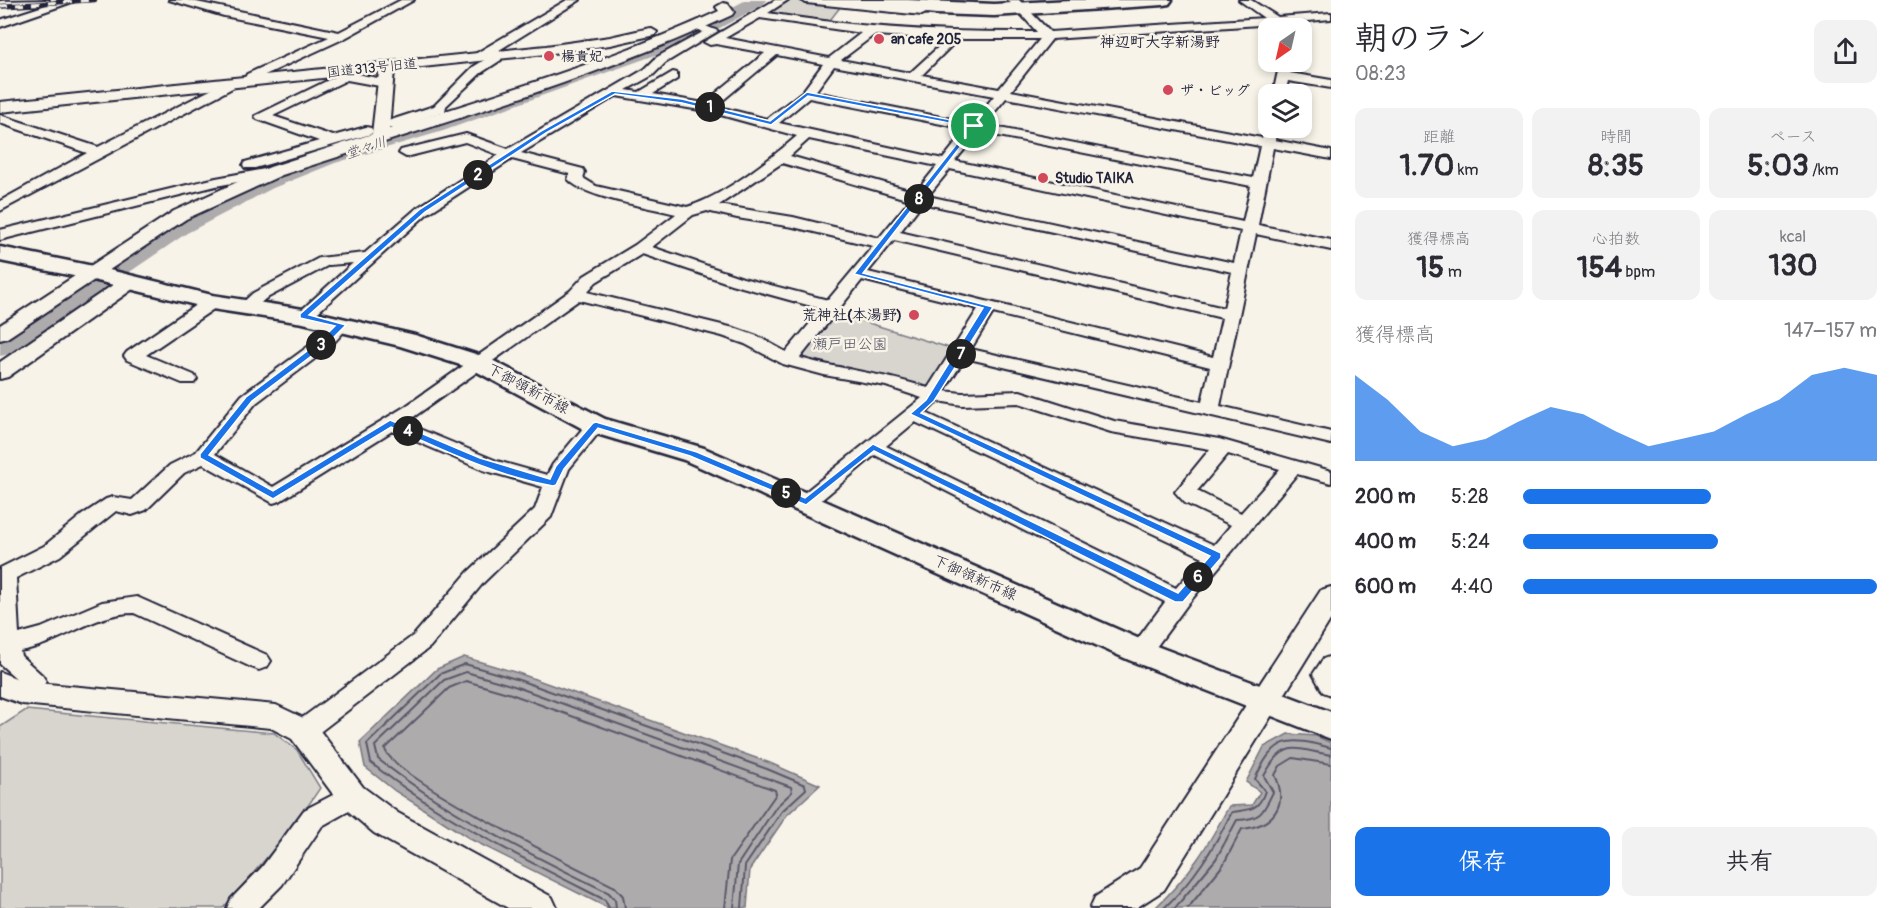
<!DOCTYPE html>
<html lang="ja">
<head>
<meta charset="utf-8">
<style>
	:root { --surface:#fff; --page:#f2f2f3; --text:#2b2b33; --muted:#7c7c81; --accent:#1a73e8 }
	body { margin:0; font-family:Pangolin,"Klee One",sans-serif; background:var(--page); color:var(--text); height:100vh; display:flex; flex-direction:column; font-size:22px; white-space:nowrap }
	* { box-sizing:border-box; margin:0 }
	p { font-size:20px; color:var(--muted) }
	.icon { flex:none; width:33px; height:33px; fill:none; stroke:currentColor; stroke-width:2; stroke-linecap:round; stroke-linejoin:round }
	.map { position:relative; flex:1; overflow:hidden }
	.drawer { display:flex; flex-direction:column; background:var(--surface); width:570px }
	.drawer>* { flex:none }
	.needle { width:39px; rotate:214deg }
	.controls { position:absolute; left:1258px; top:18px; display:grid; gap:12px }
	.controls a { display:grid; place-items:center; width:54px; height:54px; border-radius:12px; background:var(--surface); box-shadow:0 3px 9px #0003; font-size:30px }
	.pin { position:absolute; display:grid; place-items:center; width:51px; height:51px; color:#fff; margin:-26px; border:3px solid #fff; border-radius:50%; box-shadow:0 2px 6px #0007 }
	.km { position:absolute; width:30px; height:30px; margin:-15px; border-radius:50%; background:#222; color:#fff; font-size:16px; line-height:30px; text-align:center }
	.round { display:grid; place-items:center; flex:none; width:63px; height:63px; border-radius:12px; background:var(--page) }
	.head { display:flex; align-items:center; justify-content:space-between; height:102px; padding:0 24px }
	h1 { font-size:33px; font-weight:700; line-height:45px }
	.stats { display:grid; grid-template-columns:repeat(3,1fr); gap:9px; height:102px; padding:6px 24px }
	.stats div { display:grid; align-content:center; border-radius:12px; background:var(--page); text-align:center }
	.stats b { font-size:30px; font-weight:700 }
	.stats small { font-size:16px; font-weight:400 }
	.stats p { font-size:16px }
	.chart { height:168px; padding:12px 24px }
	.chart p { display:flex; justify-content:space-between }
	.chart svg { width:100%; height:108px; margin-top:6px; fill:var(--accent); opacity:.7 }
	.primary-button { display:flex; gap:12px; margin-top:auto; padding:12px 24px }
	.primary-button a { flex:1; height:69px; border-radius:12px; background:var(--accent); color:#fff; font-size:24px; font-weight:700; line-height:69px; text-align:center }
	.primary-button a+a { background:var(--page); color:var(--text) }
	ul { padding:0 24px; list-style:none; font-size:20px }
	li { display:grid; grid-template-columns:96px 72px 1fr; align-items:center; height:45px }
	li i { height:15px; border-radius:8px; background:var(--accent) }
	main { display:flex; flex:1; min-height:0 }
	.map>svg:first-child { display:block }
	.green { fill:#d8d5cf; stroke:#7d7c85; stroke-width:1.5 }
	.water { fill:#aeabad; stroke:#76747f; stroke-width:1.5 }
	.lines { fill:none; stroke-linecap:round; stroke-linejoin:round }
	.shore { stroke:#5a5969; stroke-width:2 }
	.river { fill:#aeabad; fill-rule:evenodd }
	.minor-casing { stroke:#22223b; stroke-width:4 }
	.tertiary-casing { stroke:#22223b; stroke-width:4 }
	.secondary-casing { stroke:#22223b; stroke-width:5 }
	.trunk-casing { stroke:#22223b; stroke-width:5 }
	.minor { fill:#f7f3e8; fill-rule:evenodd }
	.tertiary { fill:#f7f3e8; fill-rule:evenodd }
	.secondary { fill:#f7f3e8; fill-rule:evenodd }
	.trunk { fill:#f7f3e8; fill-rule:evenodd }
	.rail-casing { stroke:#22223b; stroke-width:4.5 }
	.rail { stroke:#f7f3e8; stroke-width:3; stroke-dasharray:8; stroke-linecap:butt }
	.route { fill:#1a73e8; stroke:#fff; stroke-width:1.5; fill-rule:evenodd }
	.poi-dot { fill:#d1495b; stroke:#f7f3e8; stroke-width:2 }
	.labels { text-anchor:middle; dominant-baseline:central; stroke-width:5; stroke-linejoin:round; paint-order:stroke }
	.far-poi-label { font-size:14px; font-weight:bold; fill:#22223b; stroke:#f7f3e8; text-anchor:start }
	.far-street-label { font-size:14px; fill:#22223b; stroke:#f7f3e8 }
	.far-water-label { font-size:14px; font-style:italic; fill:#535263; stroke:#f7f3e8 }
	.far-quarter-label { font-size:15px; font-weight:bold; fill:#22223b; stroke:#f7f3e8 }
	.poi-label { font-size:15px; font-weight:bold; fill:#22223b; stroke:#f7f3e8; text-anchor:end }
	.park-label { font-size:15px; fill:#504f60; stroke:#f7f3e8 }
	.street-label { font-size:15px; fill:#22223b; stroke:#f7f3e8 }
</style>
</head>
<body>
<main>
<div class="map">
<svg width="1331" height="908" viewBox="0 0 1331 908">
	<rect width="100%" height="100%" fill="#f7f3e8"/>
	<filter id="ink" filterUnits="userSpaceOnUse"><feTurbulence type="fractalNoise" baseFrequency=".0167" numOctaves="2"/><feDisplacementMap in="SourceGraphic" scale="12" xChannelSelector="R" yChannelSelector="G"/><feConvolveMatrix kernelMatrix="1 2 1 2 8 2 1 2 1" color-interpolation-filters="sRGB"/></filter>
	<g filter="url(#ink)">
		<path class="green" d="M788,0H795L841,6L827,24L766,13Z
			M836,313L953,349L932,385L923,388L889,376L828,367L807,361L801,356Z
			M26,710L274,733L297,750L320,788L295,825L223,908H0V727Z"/>
		<path class="water" d="M464,657L518,673L770,763L820,785L787,815L750,869L747,908H608L472,840L395,791L365,767L360,742L437,669Z
			M1288,734L1316,736L1331,743V908H1155C1190,875 1207,847 1229,806L1252,805L1260,792L1246,782L1264,747Z"/>
		<g class="lines">
			<path class="shore" d="M609,908L605,900C524,859 443,820 371,763L367,744L440,674L465,664L516,679L767,769L805,785L806,789L782,811L745,866L742,908
				M616,908L615,900L609,893C528,853 449,815 378,759L375,746L444,680L466,672L514,686L791,787L792,792L776,807L738,864L734,908
				M625,908L623,896L615,887C581,870 391,777 385,749L449,688L466,681L511,694L775,790L776,794L730,860L725,908
				M1164,908C1195,879 1213,849 1232,812C1250,810 1259,810 1265,791L1255,779C1275,736 1288,736 1331,748
				M1175,908L1216,859L1237,820C1261,819 1263,813 1273,792L1264,776C1285,737 1296,750 1331,755
				M1188,908L1223,865L1242,829C1273,826 1289,805 1275,775L1280,766L1293,758L1331,764"/>
			<path class="river" d="M746,0H766L764,4L705,36L678,47L443,131L335,163L273,188L187,233L9,354L0,356V336L171,223L257,178L319,153L429,123L666,39L693,28Z"/>
			<defs>
				<path id="minor" d="M49,0L48,3L44,4L0,7V1Z
					M62,0H78L0,27V20Z
					M169,0H187L339,32L401,0H414L345,38L256,79L253,84L249,85L243,81L247,74L329,37L224,16Z
					M567,0H580L496,52L502,55L501,60L481,73L446,106L445,111L395,128H385L383,125L385,122L434,106L473,67L491,56L479,61L475,60V54Z
					M775,0H788L768,13C858,28 946,33 1037,32L1008,0H1019L1050,32L1264,18L1239,0H1251L1278,17L1331,13V19L1286,23L1280,26L1274,24L1052,39L1011,91L1262,138L1264,128L1269,125V128H1278L1275,140L1331,151V159L1273,148L1258,225L1331,240V250L1256,234L1220,406L1331,432V444L965,358L944,391L962,393L1020,391L1114,421L1219,439L1331,471V483L1297,474L1187,605L1148,658L1140,661L1132,658L1128,652L1165,602L875,455L813,507L806,509L799,507L796,502L799,497L922,398L886,386L824,375L783,364L745,344L722,336L579,300L405,423L497,461L547,475L553,464L589,421H603L605,425L569,469L551,517L484,582L430,647L312,738L303,741L294,738L291,731L294,724L414,635L468,572L535,509L543,487L483,470L392,431L280,501L273,503L203,464L184,473L146,510L132,515L116,511L60,556L16,578L19,634L41,628L102,602L137,597L267,655L271,661L267,667L259,670L251,667L134,613C93,613 61,644 20,651L21,656L42,675L46,681C39,694 29,704 13,699L10,693L19,681L0,664V568L44,546L82,515L106,499L113,497L132,500L170,465L196,452L242,395L317,340L335,321H347L350,325L329,348L256,403L215,454L273,487L406,406L570,291L584,276L635,245L676,214C650,207 584,198 568,179L570,174L512,159L427,214L309,320L303,321L295,316L353,263L329,265L265,299L252,311H240L238,307L253,293L319,258L365,253L417,208L499,155L465,142L406,157L399,153L401,150L466,134L508,149L645,69L657,57L703,32L692,26L698,23L718,31L665,63L653,75L626,90L639,92L673,72L677,73V79L653,94L704,103L765,53L716,44L710,45L704,42ZM760,18L861,33L829,58L725,38ZM874,35L947,39L910,73L841,60ZM958,39H1040L999,89L922,75ZM777,55L823,64L803,91L767,119L716,106ZM834,66L994,96L972,123L815,92ZM616,96L706,111L797,136C769,160 722,197 687,207L596,186L583,178L585,172L583,169L521,153ZM809,98L967,129L943,159L779,123ZM1006,98L1260,146L1253,178L984,125ZM979,132L1251,186L1243,222L955,161ZM809,139L937,166L916,192L790,156ZM782,163L910,200L879,238L793,217L719,205ZM950,169L1241,231L1234,263L928,196ZM922,203L1232,272L1224,308L900,232ZM707,211L737,218L793,227L873,246L828,300L743,278L652,247L693,215ZM894,240L1222,318L1213,357L868,272ZM642,254L731,284L822,309L786,352L757,336L734,328L587,292L596,282ZM862,280L978,309L928,388C886,374 843,370 800,358ZM993,313L1210,367L1202,402L971,349ZM938,401L962,405L1019,403L1111,432L1210,449L1175,492L1185,503L1231,525L1214,545L926,413ZM915,422L1203,557L1176,588L886,446ZM1228,454L1280,469L1241,513L1197,491Z
					M801,0H837L922,9L928,12L922,15L806,3Z
					M1280,62H1292L1290,73L1331,80V88L1288,81L1285,94H1273Z
					M345,72L389,80L391,83L385,87L347,80L273,116L333,136L366,127L371,128L373,131L371,134L255,168H245L243,165L245,162L319,141L257,119L255,116Z
					M234,78L240,82L238,85L0,211V201L87,153L0,123V115L98,147Z
					M276,167L283,171L281,174L216,186L0,240V230L216,178Z
					M212,297L218,298L220,302L218,306L146,355L194,375L197,379L194,383H182L127,360L124,356L127,352L206,298Z
					M1331,656V695L1323,692L1313,674L1323,659Z
					M352,785L361,788L365,796L361,804L322,826L282,885L259,908H227L231,899L262,867L304,810Z"/>
				<path id="tertiary" d="M723,3L728,4L734,12L732,15C588,82 433,125 282,175L186,219L7,338L0,340V325L174,211L270,167L372,134L379,72L0,112V102L546,46L610,37L650,28L657,32L655,35L610,45L546,54L394,70L389,129C500,93 613,60 719,11L716,7Z
					M130,276L137,278L140,282L137,286L8,377L0,379V362L123,278Z
					M1331,587V619L1164,890L1136,908H1090L1095,897L1140,868L1321,590Z
					M0,672L26,682L276,705L314,723L363,787L398,813L552,897L557,908H508L374,833L341,805L292,739L271,728L22,704L0,696Z"/>
				<path id="secondary" d="M0,247L93,266L212,295L303,309L415,335L488,358L605,419L704,448L1151,644L1331,712V739L1129,660L684,460L587,431L470,368L400,346L303,323L212,309L93,280L0,261Z"/>
				<path id="trunk" d="M835,0H908L994,4L1070,0H1172L1169,4L1163,5L994,16L936,14L844,5L838,4Z"/>
			</defs>
			<use href="#minor" class="minor-casing"/>
			<use href="#tertiary" class="tertiary-casing"/>
			<use href="#secondary" class="secondary-casing"/>
			<use href="#trunk" class="trunk-casing"/>
			<use href="#minor" class="minor"/>
			<use href="#tertiary" class="tertiary"/>
			<use href="#secondary" class="secondary"/>
			<use href="#trunk" class="trunk"/>
			<defs>
				<path id="rail" d="M0,6L95,0"/>
			</defs>
			<use href="#rail" class="rail-casing"/>
			<use href="#rail" class="rail"/>
		</g>
	</g>
	<path class="route" d="M612,91L682,99L770,121L807,92L977,125L863,273L993,307L934,401L921,413L1221,553V558L1183,602H1175L874,451L806,505L690,456L598,428L564,469L556,485L553,486C496,476 443,450 391,427L273,499L200,458V454L246,397L319,342L335,326L300,318V314L420,209L541,131ZM615,94L682,103L771,125L808,96L970,127L854,274L983,308L926,400L910,414L1210,556L1178,593L873,444L805,498L697,452L596,422L593,423L556,466L550,479L480,458L390,420L273,491L209,455L252,401L326,345L346,325L309,315L425,212L546,133Z"/>
	<g class="poi-dot">
		<circle cx="879" cy="39" r="6"/>
		<circle cx="549" cy="56" r="6"/>
		<circle cx="1168" cy="90" r="6"/>
		<circle cx="1043" cy="178" r="6"/>
		<circle cx="914" cy="315" r="6"/>
	</g>
	<g class="labels">
		<g class="far-poi-label">
			<text x="891" y="39">an cafe 205</text>
			<text x="561" y="56">楊貴妃</text>
			<text x="1180" y="90">ザ・ビッグ</text>
			<text x="1055" y="178">Studio TAIKA</text>
		</g>
		<g class="far-street-label">
			<text transform="translate(372 68) rotate(-6)">国道313号旧道</text>
		</g>
		<g class="far-water-label">
			<text transform="translate(366 148) rotate(-19)">堂々川</text>
		</g>
		<g class="far-quarter-label">
			<text x="1160" y="42">神辺町大字新湯野</text>
		</g>
		<g class="poi-label">
			<text x="902" y="315">荒神社(本湯野)</text>
		</g>
		<g class="park-label">
			<text x="850" y="344">瀬戸田公園</text>
		</g>
		<g class="street-label">
			<text transform="translate(528 389) rotate(28)">下御領新市線</text>
			<text transform="translate(975 578) rotate(24)">下御領新市線</text>
		</g>
	</g>
</svg>
<div class="controls">
<a><svg class="needle" viewBox="-14 -14 28 28"><path d="M0-13l5 13h-10z" fill="#e53935"/><path d="M0 13l5-13h-10z" fill="#7c7c81"/></svg></a>
<a><svg class="icon" aria-label="layers" viewBox="0 0 24 24"><path d="M12 4l9 5-9 5-9-5zM3 14l9 5 9-5"/></svg></a>
</div>
<div class="pin" style="left:974px;top:126px;background:#1e9e55"><svg class="icon" aria-label="arrive" viewBox="0 0 24 24"><path d="M6 21V4h12l-3 4 3 4H6"/></svg></div>
<b class="km" style="left:710px;top:107px">1</b>
<b class="km" style="left:478px;top:175px">2</b>
<b class="km" style="left:321px;top:345px">3</b>
<b class="km" style="left:408px;top:431px">4</b>
<b class="km" style="left:786px;top:493px">5</b>
<b class="km" style="left:1198px;top:577px">6</b>
<b class="km" style="left:961px;top:354px">7</b>
<b class="km" style="left:919px;top:199px">8</b>
</div>
<section class="drawer">
<div class="head"><div><h1>朝のラン</h1><p>08:23</p></div><a class="round"><svg class="icon" aria-label="share" viewBox="0 0 24 24"><path d="M12 15V3M7 8l5-5 5 5M5 13v7h14v-7"/></svg></a></div>
<div class="stats">
<div><p>距離</p><b>1.70<small> km</small></b></div>
<div><p>時間</p><b>8:35</b></div>
<div><p>ペース</p><b>5:03<small> /km</small></b></div>
</div>
<div class="stats">
<div><p>獲得標高</p><b>15<small> m</small></b></div>
<div><p>心拍数</p><b>154<small> bpm</small></b></div>
<div><p>kcal</p><b>130</b></div>
</div>
<div class="chart"><p><span>獲得標高</span>147–157 m</p>
<svg viewBox="0 0 160 44" preserveAspectRatio="none"><path d="M0 44V9L10 19L20 32L30 38L40 35L50 28L60 22L70 25L80 32L90 38L100 35L110 32L120 25L130 19L140 9L150 6L160 9V44z"/></svg>
</div>
<ul>
<li><b>200 m</b>5:28<i style="width:53%"></i></li>
<li><b>400 m</b>5:24<i style="width:55%"></i></li>
<li><b>600 m</b>4:40<i style="width:100%"></i></li>
</ul>
<div class="primary-button"><a>保存</a><a>共有</a></div>
</section>
</main>
</body>
</html>
